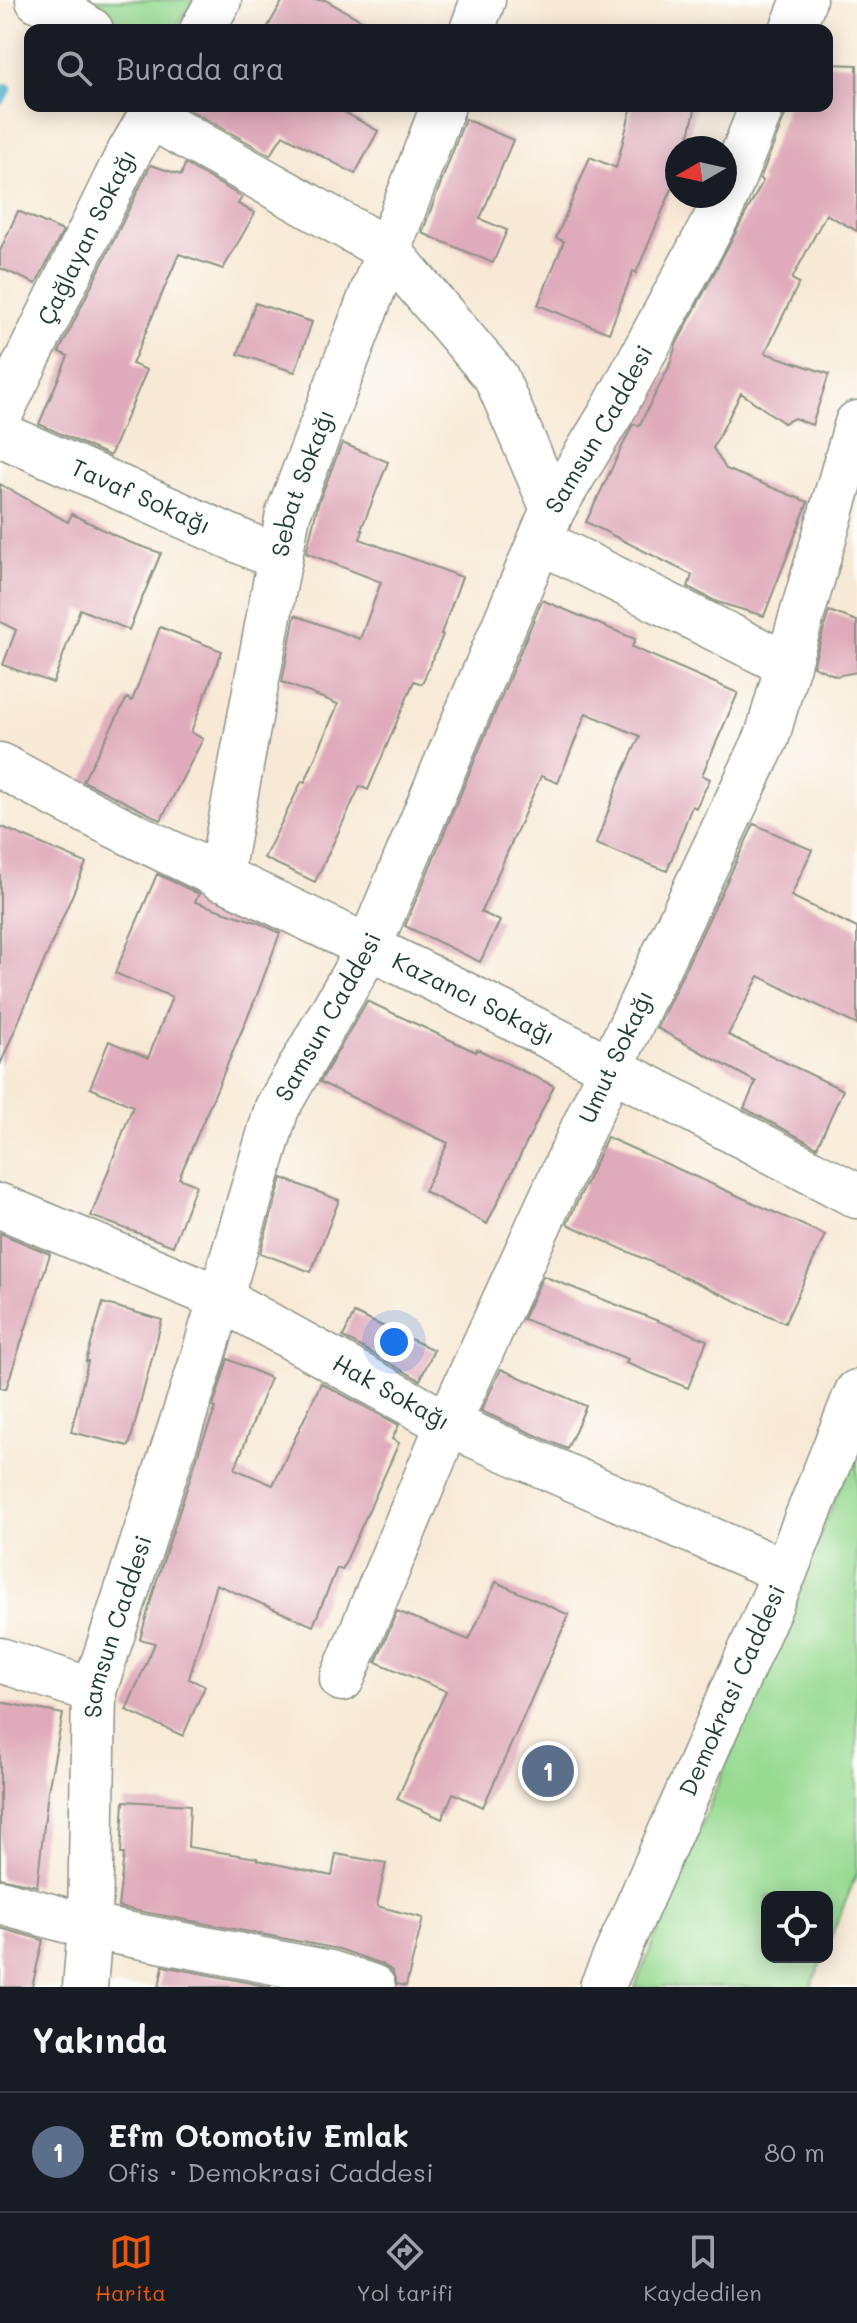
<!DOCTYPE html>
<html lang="tr">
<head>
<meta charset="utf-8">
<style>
  :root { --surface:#171b24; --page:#242831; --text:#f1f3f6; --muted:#9ea1a6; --line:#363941; --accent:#ea580c }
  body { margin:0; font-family:Mali,sans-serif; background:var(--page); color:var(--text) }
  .controls { position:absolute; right:24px; bottom:24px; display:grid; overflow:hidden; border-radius:16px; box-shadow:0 4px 20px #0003 }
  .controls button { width:72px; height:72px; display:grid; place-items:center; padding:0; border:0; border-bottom:2px solid var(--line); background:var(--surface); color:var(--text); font:40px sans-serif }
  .compass { position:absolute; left:665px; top:136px; width:72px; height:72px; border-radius:50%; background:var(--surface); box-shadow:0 4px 20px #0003; rotate:261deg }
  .you { position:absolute; left:394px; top:1342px; width:28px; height:28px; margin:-20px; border:6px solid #fff; border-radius:50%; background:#1a73e8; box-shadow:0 0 0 12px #1a73e833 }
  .badge { display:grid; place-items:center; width:52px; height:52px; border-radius:50%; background:var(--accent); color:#fff; font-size:26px; font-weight:700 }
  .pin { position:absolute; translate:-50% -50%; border:4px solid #fff; box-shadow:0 2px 8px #0006 }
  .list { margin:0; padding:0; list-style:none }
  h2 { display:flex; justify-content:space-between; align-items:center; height:104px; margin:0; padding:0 32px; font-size:34px }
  h2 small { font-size:26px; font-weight:400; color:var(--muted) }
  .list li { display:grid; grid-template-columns:52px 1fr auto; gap:24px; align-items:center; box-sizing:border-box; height:120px; padding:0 32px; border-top:2px solid var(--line) }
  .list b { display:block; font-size:30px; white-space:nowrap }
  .list p { margin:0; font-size:26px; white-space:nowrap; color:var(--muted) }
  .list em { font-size:26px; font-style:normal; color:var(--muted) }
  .icon { flex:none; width:44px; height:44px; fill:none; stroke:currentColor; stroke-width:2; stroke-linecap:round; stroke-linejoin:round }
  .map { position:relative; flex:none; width:857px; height:1987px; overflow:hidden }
  .search { position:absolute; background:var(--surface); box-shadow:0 4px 20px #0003; left:24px; right:24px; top:24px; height:88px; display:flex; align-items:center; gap:20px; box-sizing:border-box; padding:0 28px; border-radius:16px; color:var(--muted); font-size:30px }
  .sheet { height:224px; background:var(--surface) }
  nav { display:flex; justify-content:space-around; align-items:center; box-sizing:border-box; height:112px; border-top:2px solid var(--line); background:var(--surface); font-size:22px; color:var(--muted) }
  nav a { display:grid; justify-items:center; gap:4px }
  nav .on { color:var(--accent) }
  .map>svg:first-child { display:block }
  .green { fill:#97da92; stroke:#5b8c63; stroke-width:2 }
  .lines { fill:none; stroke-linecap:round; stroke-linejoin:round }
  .stream { stroke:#47adc7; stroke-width:11 }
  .building { fill:#dfaabb }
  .minor-casing { stroke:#8c9385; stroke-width:47 }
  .minor { stroke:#fff; stroke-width:44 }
  .labels { text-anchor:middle; stroke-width:7; stroke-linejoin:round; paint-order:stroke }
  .street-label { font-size:24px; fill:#1f3d34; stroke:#fdfcf7 }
</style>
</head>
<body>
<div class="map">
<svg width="857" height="1987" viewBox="0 0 857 1987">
  <rect width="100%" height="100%" fill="#fdfcf7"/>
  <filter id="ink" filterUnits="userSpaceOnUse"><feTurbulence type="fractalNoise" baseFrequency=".0125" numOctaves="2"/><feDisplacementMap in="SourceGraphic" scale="16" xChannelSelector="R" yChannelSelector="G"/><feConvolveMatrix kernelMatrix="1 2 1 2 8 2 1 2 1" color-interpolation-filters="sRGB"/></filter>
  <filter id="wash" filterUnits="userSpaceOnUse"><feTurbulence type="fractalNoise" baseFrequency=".006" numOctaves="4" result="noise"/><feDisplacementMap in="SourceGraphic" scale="32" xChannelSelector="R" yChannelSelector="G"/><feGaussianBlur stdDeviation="1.8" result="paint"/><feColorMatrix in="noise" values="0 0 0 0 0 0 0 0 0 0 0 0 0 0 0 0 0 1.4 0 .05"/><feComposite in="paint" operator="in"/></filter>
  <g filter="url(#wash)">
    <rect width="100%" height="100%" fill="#f8e9d6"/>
    <path class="green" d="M97,0H194L175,30H125L91,9Z
      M857,1445V1873L827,1947V1897H767V1957H823L811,1987H635Z"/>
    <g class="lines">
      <path class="stream" d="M0,99L7,89"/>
    </g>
    <g id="blocks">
      <path class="building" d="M283,0H325L379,30H266Z
        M827,64L857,65V231L826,214L792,279L799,283L765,353L829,374L812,425L794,418L784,423L741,393L713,448L726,469L808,502L764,616L717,602L688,587L692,575L586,522L632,426L634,424L639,426L669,367L676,345L763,181L760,179L785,115L786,106H827Z
        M183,106H333L378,131L355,174L283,135L270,155Z
        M632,106H696L686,148H677V177L636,273L633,271L609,333L538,305L564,241L556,238L590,157L616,168Z
        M465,119L513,140L480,219L507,230L493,263L422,233Z
        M185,164L242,197L238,204L255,213L223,269L179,254L132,364L147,370L110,456L39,424L68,356L59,352L148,170L151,165L181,175Z
        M18,211L63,231L36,284L0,268V251Z
        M255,303L312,322L295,372L238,354Z
        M342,443L388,462L361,530L363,531L360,539L462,577L441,634L443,635L422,684L414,681L368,790L360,786L315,882L264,858L302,781L305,782L338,704L282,682L295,615L360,639L381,582L306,553L318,504Z
        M0,484L68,522L72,514L126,541L161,553L129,630L80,609L53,683L3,665L16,630L0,622Z
        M542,600L635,639L632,647L738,693L702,775L710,779L696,808L692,806L667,871L596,844L619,782L640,736L586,713L558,783L541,776L481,912L500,921L480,962L405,926Z
        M829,611L857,621V672L836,676L813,666Z
        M160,627L222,651L191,732L203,739L161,820L83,781L127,698L132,701Z
        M754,824L812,850L791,896L857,928V1025L759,976L728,1035L843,1090L817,1147L744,1108L756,1082L657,1028Z
        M0,826L86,863L0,1065Z
        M157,874L199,894L195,902L259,923L280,933L257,995L179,1178L196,1185L173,1246L91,1216L133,1106L90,1088L109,1041L148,1058L172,997L115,973Z
        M367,1001L476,1052L477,1049L554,1086L487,1224L424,1191L448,1143L320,1082Z
        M607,1137L825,1235L785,1323L567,1224Z
        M282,1178L339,1200L311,1272L260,1253Z
        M0,1233L50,1254L6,1389L0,1388Z
        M543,1276L707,1340L688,1388L626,1363L628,1359L523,1319Z
        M103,1303L162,1320L129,1446L71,1432L88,1361H86Z
        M354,1313L434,1350L420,1380L343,1337Z
        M228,1359L270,1378L235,1469L273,1485L321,1383L399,1425L392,1439L399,1443L342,1570L337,1568L313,1626L216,1584L189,1679L205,1686L183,1736L126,1710L155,1643L140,1639L156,1583L202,1442L216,1408L213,1407Z
        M501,1369L586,1406L567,1449L481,1411Z
        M496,1582L569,1615L483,1807L453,1793L442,1819L397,1799L446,1691L376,1662L397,1611L469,1640Z
        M0,1702L63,1714L48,1791L37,1886L0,1878Z
        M124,1801L190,1805L188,1847L257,1858V1860L332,1876L336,1854L386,1863L377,1906L423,1918L406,1986L397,1984L392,1971L382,1964L339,1949L118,1907L124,1854H121Z
        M0,1928L43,1940L32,1987H0Z
        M163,1966L271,1987H159Z"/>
    </g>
  </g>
  <g filter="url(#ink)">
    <use href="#blocks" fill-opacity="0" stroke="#8c9385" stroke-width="2"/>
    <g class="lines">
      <defs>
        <g id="minor">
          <path d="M38,0L53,6L91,30"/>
          <path d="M202,30L219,0"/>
          <path d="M472,30L483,0"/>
          <path d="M792,30L804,0"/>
          <path d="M150,116L389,251L496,377L553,509"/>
          <path id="s1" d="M0,415L126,158L156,106"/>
          <path id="s2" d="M0,434L280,559"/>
          <path d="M540,541L788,665"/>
          <path id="s3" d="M0,765C120,832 246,888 370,948C534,1027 696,1111 857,1196"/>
          <path id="s4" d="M220,878L288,514L443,106"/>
          <path id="s5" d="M0,1206L220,1298L448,1424L785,1572"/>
          <path d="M0,1660L94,1691"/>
          <path id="s6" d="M342,1679L448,1424L611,1067L767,737L857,423"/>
          <path d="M0,1902L90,1927L331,1973L373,1987"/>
          <path id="s7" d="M85,1987L90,1927L94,1691L200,1367L277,1108L369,947L553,509L613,410L721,209L762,106"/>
          <path id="s8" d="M602,1987L785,1572L857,1392"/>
        </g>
      </defs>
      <use href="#minor" class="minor-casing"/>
      <use href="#minor" class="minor"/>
    </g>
  </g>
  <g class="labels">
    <g class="street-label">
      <text dy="8" stroke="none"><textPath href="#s1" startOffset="198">Çağlayan Sokağı</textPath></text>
      <text dy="8" stroke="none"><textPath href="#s7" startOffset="1660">Samsun Caddesi</textPath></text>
      <text dy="8" stroke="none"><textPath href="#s4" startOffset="404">Sebat Sokağı</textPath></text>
      <text dy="8" stroke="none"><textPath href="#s2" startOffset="154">Tavaf Sokağı</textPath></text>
      <text dy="8" stroke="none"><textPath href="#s3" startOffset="528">Kazancı Sokağı</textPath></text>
      <text dy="8" stroke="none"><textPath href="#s7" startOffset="1012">Samsun Caddesi</textPath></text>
      <text dy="8" stroke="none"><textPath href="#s6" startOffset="680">Umut Sokağı</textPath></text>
      <text dy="8" stroke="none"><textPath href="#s5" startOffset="434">Hak Sokağı</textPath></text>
      <text dy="8" stroke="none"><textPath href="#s7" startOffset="364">Samsun Caddesi</textPath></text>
      <text dy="8" stroke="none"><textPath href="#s8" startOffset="324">Demokrasi Caddesi</textPath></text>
    </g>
  </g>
</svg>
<div class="controls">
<button><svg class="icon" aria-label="locate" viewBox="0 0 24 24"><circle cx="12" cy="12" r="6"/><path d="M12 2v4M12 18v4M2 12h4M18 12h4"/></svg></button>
</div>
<svg class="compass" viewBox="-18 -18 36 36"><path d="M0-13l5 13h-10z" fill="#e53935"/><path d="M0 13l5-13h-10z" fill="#9ea1a6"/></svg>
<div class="you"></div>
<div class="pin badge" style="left:548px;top:1771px;background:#5c6f8a">1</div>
<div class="search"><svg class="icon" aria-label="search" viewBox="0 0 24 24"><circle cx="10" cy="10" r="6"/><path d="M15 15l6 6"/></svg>Burada ara</div>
</div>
<section class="sheet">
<h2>Yakında<small></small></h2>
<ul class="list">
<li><span class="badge" style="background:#5c6f8a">1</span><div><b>Efm Otomotiv Emlak</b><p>Ofis · Demokrasi Caddesi</p></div><em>80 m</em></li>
</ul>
</section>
<nav>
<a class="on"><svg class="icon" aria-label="map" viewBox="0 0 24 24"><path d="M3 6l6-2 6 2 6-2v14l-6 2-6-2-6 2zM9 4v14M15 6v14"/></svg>Harita</a>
<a><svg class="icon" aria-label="directions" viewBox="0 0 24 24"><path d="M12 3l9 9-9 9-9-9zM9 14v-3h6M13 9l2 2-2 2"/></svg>Yol tarifi</a>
<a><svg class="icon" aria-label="saved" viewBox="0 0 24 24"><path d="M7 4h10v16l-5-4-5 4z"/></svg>Kaydedilen</a>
</nav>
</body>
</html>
